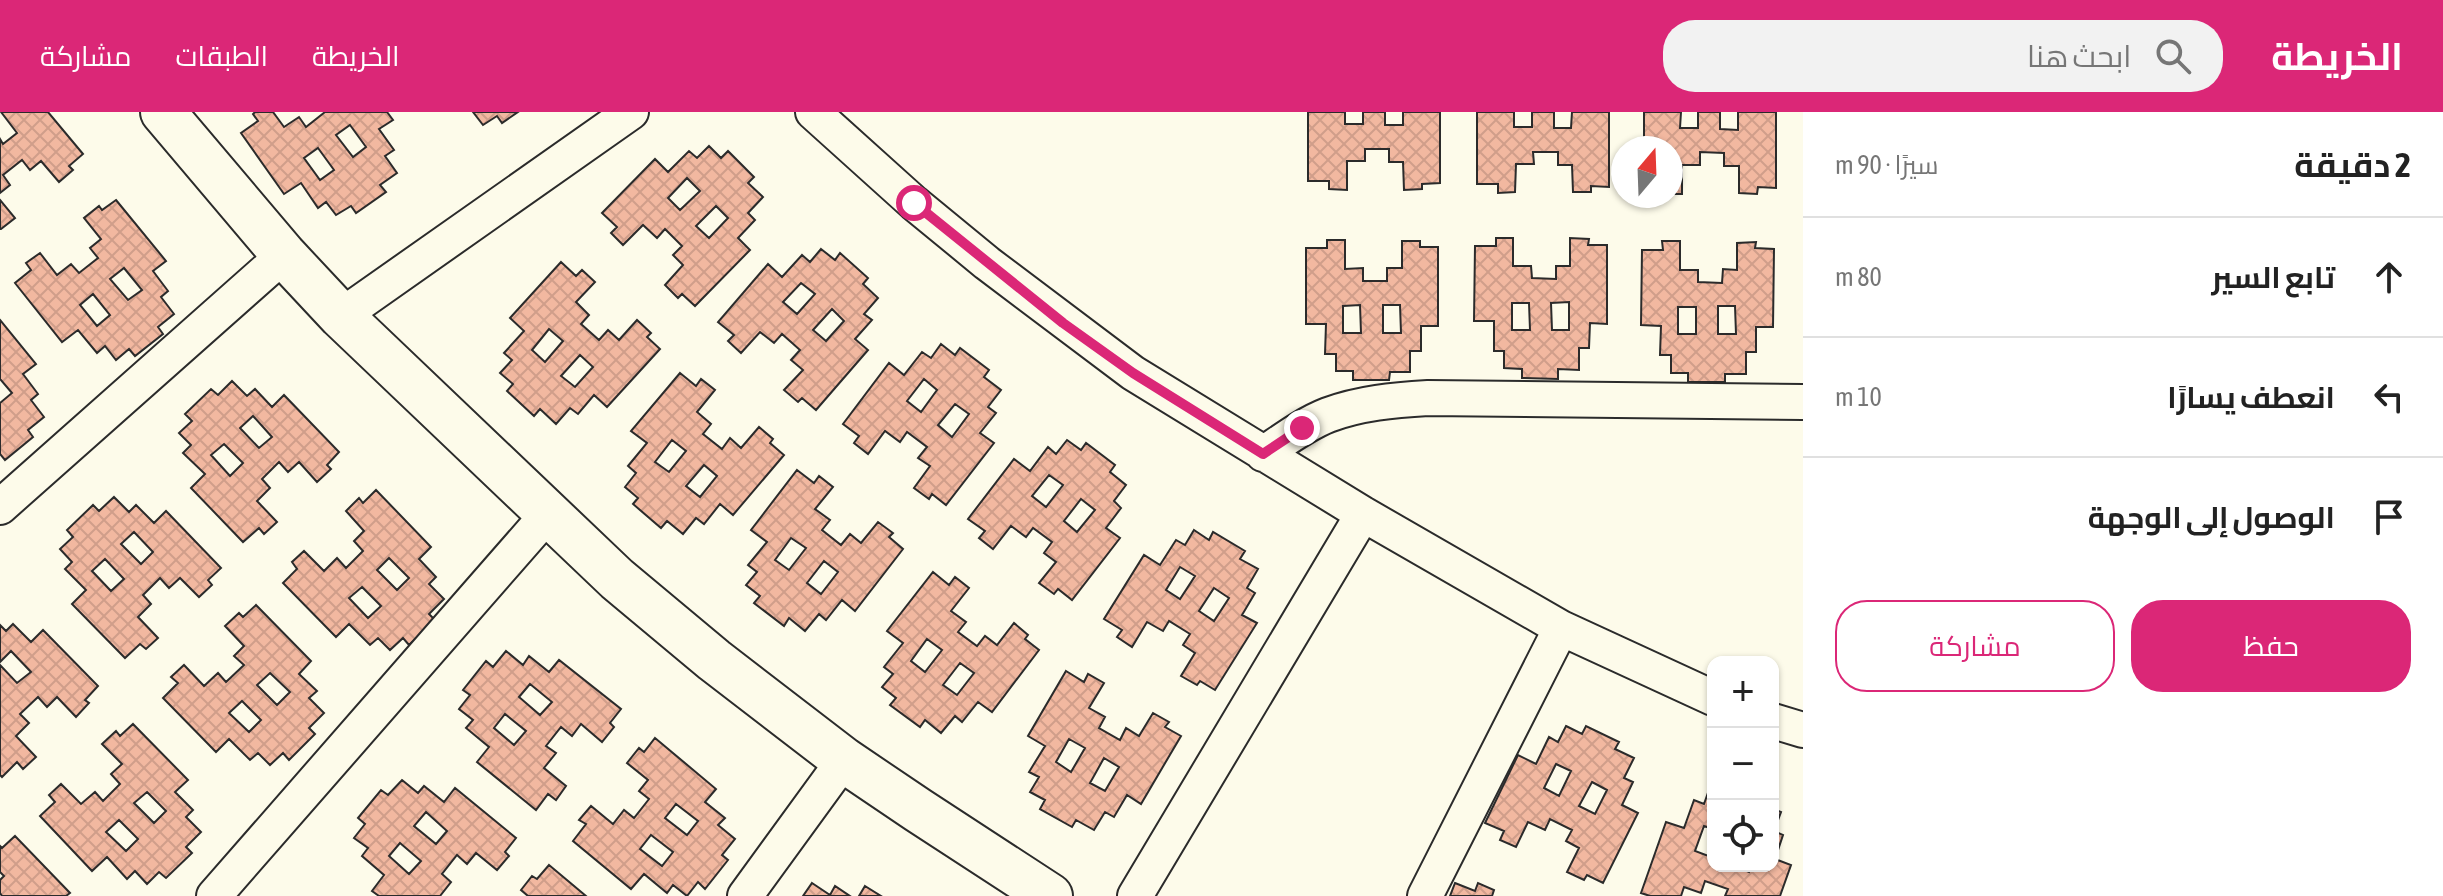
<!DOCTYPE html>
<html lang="ar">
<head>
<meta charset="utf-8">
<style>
  :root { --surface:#fff; --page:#f2f2f2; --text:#222; --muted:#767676; --line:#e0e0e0; --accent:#db2777 }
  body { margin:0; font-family:"Asap Condensed",Cairo,sans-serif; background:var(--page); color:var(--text); direction:rtl }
  .controls { position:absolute; right:24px; bottom:24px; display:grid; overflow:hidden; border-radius:16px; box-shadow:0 2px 6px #0004 }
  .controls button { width:72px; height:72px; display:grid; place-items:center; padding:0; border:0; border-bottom:2px solid var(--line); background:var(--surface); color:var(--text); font:40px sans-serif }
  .compass { position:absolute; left:1611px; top:24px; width:72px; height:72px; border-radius:50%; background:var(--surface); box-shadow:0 2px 6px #0004; rotate:19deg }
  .stop { position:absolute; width:24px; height:24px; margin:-18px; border:6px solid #db2777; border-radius:50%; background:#fff }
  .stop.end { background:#db2777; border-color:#fff; box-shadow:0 2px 8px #0008 }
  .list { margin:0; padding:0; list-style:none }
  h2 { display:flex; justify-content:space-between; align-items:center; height:104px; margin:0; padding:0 32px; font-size:34px }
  h2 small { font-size:26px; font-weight:400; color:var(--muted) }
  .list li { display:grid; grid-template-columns:52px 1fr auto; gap:24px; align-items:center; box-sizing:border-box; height:120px; padding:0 32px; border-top:2px solid var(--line) }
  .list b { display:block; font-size:30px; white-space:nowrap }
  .list em { font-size:26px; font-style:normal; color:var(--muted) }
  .actions { display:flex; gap:16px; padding:24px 32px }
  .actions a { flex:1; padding:18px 0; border:2px solid var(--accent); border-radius:32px; text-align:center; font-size:28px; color:var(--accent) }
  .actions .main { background:var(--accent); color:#fff }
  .icon { flex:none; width:44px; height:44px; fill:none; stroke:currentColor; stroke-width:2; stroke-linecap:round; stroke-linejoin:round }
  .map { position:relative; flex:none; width:1803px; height:784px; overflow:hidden; direction:ltr }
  header { display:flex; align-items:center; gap:48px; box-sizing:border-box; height:112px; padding:0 40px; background:var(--accent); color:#fff }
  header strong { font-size:38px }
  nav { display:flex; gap:44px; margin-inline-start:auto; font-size:28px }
  .search { width:560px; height:72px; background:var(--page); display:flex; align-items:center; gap:20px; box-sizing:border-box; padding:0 28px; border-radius:32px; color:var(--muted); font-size:30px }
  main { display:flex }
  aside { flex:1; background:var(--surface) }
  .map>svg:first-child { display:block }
  .building { fill:url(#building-cross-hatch); stroke:#2b2b2b; stroke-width:2; fill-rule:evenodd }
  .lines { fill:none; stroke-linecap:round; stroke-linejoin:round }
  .street-casing { stroke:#2b2b2b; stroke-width:38 }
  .secondary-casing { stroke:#2b2b2b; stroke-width:48 }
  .street { stroke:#fdfbea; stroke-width:34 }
  .secondary { stroke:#fdfbea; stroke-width:44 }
  .route { stroke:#db2777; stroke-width:10 }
</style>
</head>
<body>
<header>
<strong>الخريطة</strong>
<div class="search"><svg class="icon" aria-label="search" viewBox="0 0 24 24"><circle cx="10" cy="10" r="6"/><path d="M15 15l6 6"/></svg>ابحث هنا</div>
<nav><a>الخريطة</a><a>الطبقات</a><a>مشاركة</a></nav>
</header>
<main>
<aside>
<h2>2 دقيقة<small>سيرًا · 90 m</small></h2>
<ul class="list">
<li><svg class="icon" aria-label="ahead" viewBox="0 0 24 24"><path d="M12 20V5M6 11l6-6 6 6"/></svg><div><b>تابع السير</b></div><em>80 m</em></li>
<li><svg class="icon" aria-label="left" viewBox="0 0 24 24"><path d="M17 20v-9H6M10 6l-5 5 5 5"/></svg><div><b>انعطف يسارًا</b></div><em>10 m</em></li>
<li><svg class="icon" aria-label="arrive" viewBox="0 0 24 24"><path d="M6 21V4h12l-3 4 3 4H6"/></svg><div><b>الوصول إلى الوجهة</b></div></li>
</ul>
<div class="actions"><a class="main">حفظ</a><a>مشاركة</a></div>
</aside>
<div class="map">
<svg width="1803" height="784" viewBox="0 0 1803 784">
  <defs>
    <pattern id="building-cross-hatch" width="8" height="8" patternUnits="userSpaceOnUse" patternTransform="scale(2)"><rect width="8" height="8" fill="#f2b8a0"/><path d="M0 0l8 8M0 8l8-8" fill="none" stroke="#d09e8a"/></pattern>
  </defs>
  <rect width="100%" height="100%" fill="#fdfbea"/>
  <path class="building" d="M1,0H48L83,42L69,54L73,58L59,70L41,49L30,58L22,48L3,63L10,73L0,81V27L3,32L17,21Z
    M255,0H273L284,15L299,5L306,15L325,0H387L393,8L379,17L394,38L385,44L397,61L380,73L386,80L356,101L351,94L336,103L326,90L318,96L301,71L284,82L241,21L258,9L253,2ZM350,13L366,35L353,45L336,23ZM318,36L334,58L320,68L304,46Z
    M473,0H518L502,11L497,4L483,13Z
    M1308,0H1345V12H1363V0H1385V13H1403V0H1440V71L1422,72V77L1404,78L1403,50H1389V37H1365V49H1347V78L1329,77V69H1308Z
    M1477,0H1514V15H1532V0H1554V16H1571L1572,0H1609V75L1591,74V80H1573L1572,53H1558V40H1533L1534,52H1516L1515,80L1498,81V72H1477Z
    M1644,0H1681L1680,16H1698V0H1720V17L1738,18V0H1776V76L1758,75L1757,82L1739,81V54H1724V41L1700,40V53H1682V82H1671V36H1644Z
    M709,34L721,46L728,39L754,65L748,71L763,85L748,101L755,108L738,126L750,138L695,194L682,182L678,186L665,173L683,153L673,143L682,134L665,117L657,126L643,113L623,133L611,121L617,115L602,101L655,47L668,60L689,39L697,46ZM687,66L700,79L680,98L668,86ZM716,94L728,106L709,126L696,114Z
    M0,88L15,106L1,117H0Z
    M116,88L166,149L153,159L168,179L161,185L174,202L158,215L163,222L135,244L129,237L116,248L105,234L97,241L78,218L62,230L15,171L31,158L26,151L40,141L57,163L71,152L79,161L98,146L90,136L101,127L84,106L99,94L102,98ZM124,156L142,178L128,188L110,167ZM93,182L110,203L97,214L80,193Z
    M1496,126H1513V154H1531L1532,166L1556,167V154H1570V126L1589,127L1588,133H1607V212L1590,211L1589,236H1579V258L1558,257V267L1522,266V257L1504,256V239H1494V209H1474L1475,134H1496ZM1569,190V218H1552L1551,191ZM1512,191H1529L1530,218H1512Z
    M1327,128H1345V157L1363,156V169H1387V156H1402V129H1420V135H1438V214H1421V239H1410V260H1390L1389,268H1353V259H1336V242H1325L1326,212H1306V136H1327ZM1360,193L1361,221H1343V194ZM1383,193H1400L1401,221H1383Z
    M1662,129H1680V158H1698V170L1722,171L1723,157L1737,158V131L1756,130L1755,136L1774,137L1773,215H1756V240H1746V262H1725V270H1688V261H1671V243H1660L1661,214L1641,213L1642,138H1663ZM1718,194H1735L1736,222H1718ZM1678,195H1696V222H1678Z
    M821,137L835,148L840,141L868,166L863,172L878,186L864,202L872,208L855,227L868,238L816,298L802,286L798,290L784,278L803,258L791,248L800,238L782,222L774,231L760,220L741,241L728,229L734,223L718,210L768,152L782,165L802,143L810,150ZM801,171L815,182L797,202L783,190ZM832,197L844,209L826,229L813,218Z
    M561,150L576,164L582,158L595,170L576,190L589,203L581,212L599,228L608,218L619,228L637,208L651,221L647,225L660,237L607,295L594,283L578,302L570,296L556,312L540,297L534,304L507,279L513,272L500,261L512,248L504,241L524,219L510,206ZM549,217L563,229L545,250L532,238ZM580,243L593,255L575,275L561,264Z
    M0,208L36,252L23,262L38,282L31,288L44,305L28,318L33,325L5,348L0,342V291L12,281L0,267Z
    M941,232L955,243L960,236L989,258L984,265L1001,278L988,295L996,301L980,321L994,331L946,393L932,382L929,387L914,376L930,354L918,346L927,335L907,320L900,330L885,319L868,342L854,331L859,324L843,312L889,251L904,263L922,240L931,246ZM924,267L937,278L921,300L907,289ZM955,292L969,302L952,325L938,313Z
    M680,261L696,274L701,267L715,278L697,300L711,312L703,322L722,337L730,326L741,336L759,315L773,327L770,331L784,343L733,403L720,392L704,412L696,406L683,422L667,409L661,416L633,392L638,386L625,375L636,361L628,354L647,331L631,319ZM672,328L686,339L669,360L655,350ZM704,353L717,364L700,385L686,374Z
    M232,269L247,284L255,277L272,295L284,283L339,340L327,353L331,357L317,370L299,350L288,360L279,350L262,367L270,376L257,389L277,410L264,422L259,416L243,430L191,376L205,362L183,341L191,333L179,321L192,309L185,302L211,277L218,283ZM253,304L272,325L259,336L240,316ZM224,332L243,351L230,364L211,343Z
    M1067,328L1081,338L1086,331L1115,353L1110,360L1126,373L1114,389L1121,396L1106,416L1120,426L1072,488L1058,477L1054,482L1039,471L1056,450L1044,441L1052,430L1033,416L1026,425L1011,414L993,437L979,426L985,419L968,407L1014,347L1030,359L1048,335L1056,342ZM1049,363L1063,373L1046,395L1032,384ZM1081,387L1095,398L1077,420L1064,409Z
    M797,358L814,371L819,364L833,375L815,397L830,408L822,418L841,433L850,422L861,431L878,410L893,421L889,425L903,437L855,499L842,488L826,508L819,502L805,519L789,506L784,514L754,491L760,484L746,473L757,460L748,453L767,430L751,418ZM791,426L806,436L789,458L775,448ZM824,449L838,460L821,482L807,471Z
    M376,378L431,435L419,447L436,465L429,472L444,487L429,502L435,508L409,533L403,526L390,538L378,526L370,533L349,512L336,525L283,471L297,457L292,450L304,439L324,459L337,446L346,456L363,439L354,429L364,419L346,399L359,386L363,391ZM389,446L409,466L397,478L377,458ZM362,475L381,494L368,506L349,486Z
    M114,385L129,400L136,393L154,411L166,399L221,456L208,468L212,473L199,485L180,466L169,476L160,466L143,483L151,492L138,505L158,526L146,537L140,532L125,546L72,492L86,478L65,457L72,450L60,437L73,425L67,418L93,393L99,399ZM134,420L153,440L141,452L121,432ZM105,447L124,467L111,479L92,459Z
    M1194,418L1209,428L1213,420L1245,439L1240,447L1258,457L1247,476L1255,481L1242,503L1257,511L1215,578L1200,569L1197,573L1181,564L1195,541L1183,533L1190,522L1169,509L1163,519L1147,510L1132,535L1117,525L1122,518L1104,507L1144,443L1160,453L1176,428L1185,433ZM1180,455L1195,464L1180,487L1166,478ZM1214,476L1229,486L1214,509L1199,499Z
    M933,460L949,473L955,465L969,476L951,499L966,510L958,520L977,534L985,524L997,533L1014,511L1028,523L1025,527L1039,538L992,600L978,590L962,610L955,604L941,621L925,608L920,615L890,593L896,586L882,575L893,562L884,555L903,531L887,519ZM927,527L942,538L925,560L911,549ZM960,551L974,561L957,583L943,573Z
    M256,493L311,549L299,562L317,579L309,586L324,601L309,616L315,622L289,648L283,641L270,653L258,641L250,648L229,627L216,640L163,586L178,571L171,565L184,553L204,574L218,561L226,570L244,553L234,544L244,534L225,514L239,501L243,505ZM270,561L290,580L277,593L257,573ZM242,589L261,608L249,620L229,601Z
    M13,512L31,530L43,518L98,574L85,588L89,591L76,605L57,585L47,595L38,585L20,602L29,611L16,624L36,645L23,657L17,650L2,665L0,663V553L17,571L31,560L11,539L0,550V513L6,519Z
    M506,539L523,553L529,544L549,560L559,548L621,597L610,611L614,615L602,630L581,612L572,624L561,615L546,634L556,641L544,656L566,674L556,688L548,682L536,698L477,650L489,635L466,616L473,608L459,597L470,583L463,578L486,549L493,555ZM530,572L552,590L540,603L519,585ZM505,602L526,619L514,633L494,616Z
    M1066,559L1084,570L1088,562L1104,571L1089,596L1105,605L1099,616L1120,628L1126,616L1139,624L1153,601L1169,610L1165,615L1181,624L1141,692L1127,683L1114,705L1105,700L1094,718L1076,708L1072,715L1040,697L1045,688L1030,680L1039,665L1029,660L1045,634L1028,624ZM1069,627L1085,636L1071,660L1056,650ZM1104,646L1119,655L1105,679L1090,671Z
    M133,612L188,668L175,680L193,698L186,705L201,720L186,735L192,741L166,766L159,760L147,772L135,759L127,767L107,745L92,759L40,704L55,690L49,683L61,672L81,692L95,680L103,689L120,672L111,662L122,652L102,632L116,619L120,624ZM147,680L166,699L154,711L134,691ZM119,708L138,727L126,739L106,720Z
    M1566,614L1582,622L1586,614L1619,630L1615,637L1634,646L1624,666L1633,670L1622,693L1638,701L1603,771L1587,763L1584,768L1567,760L1579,736L1566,729L1572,718L1550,707L1545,718L1528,710L1516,735L1500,728L1504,719L1485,711L1518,643L1536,652L1549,625L1558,630ZM1556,652L1571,659L1559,684L1544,676ZM1592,670L1607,678L1595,702L1579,694Z
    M655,626L716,677L705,690L725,706L718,713L735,727L722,743L728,748L705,777L698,770L687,784L673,773L667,781L644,762L631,777L573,729L586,712L579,708L591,694L613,712L624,698L634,706L649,687L639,679L648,668L627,651L639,636L644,640ZM676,692L698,709L687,723L665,706ZM651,723L673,740L662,754L640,737Z
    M402,668L418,681L424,674L444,690L455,676L516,726L505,740L509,744L497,758L476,741L467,752L457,743L442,762L451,770L440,784H379L372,779L384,763L362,744L368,736L354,726L365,712L358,706L381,678L388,683ZM426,700L447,719L436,732L414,714ZM400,731L421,749L409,762L389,744Z
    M1710,675L1713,676V717L1704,714L1695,739L1711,745L1713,740V754H1734L1749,760L1751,754H1773V697L1781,700L1774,719L1783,723L1775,747L1791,753L1780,784H1725L1728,777L1705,769L1701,781L1684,775L1681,784H1650L1641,781L1666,710L1684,716L1694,688L1704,692Z
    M15,724L70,781L66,784H2L0,781V768L4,764L0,760V734L2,736Z
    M549,753L586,784H528L521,778L532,764L537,767Z
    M812,771L830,783L835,774L850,784H803Z
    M1455,771L1475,779L1478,771L1494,778L1492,784H1450Z
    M865,774L881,784H859Z"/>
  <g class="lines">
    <defs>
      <path id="street" d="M813,0L914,91L987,151L1133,261L1363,402L1561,516L1713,586
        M341,204L631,0
        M1263,342C1284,328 1305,312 1328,303C1360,291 1394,288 1428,286L1803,290
        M0,395L284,143
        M1773,609L1803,618
        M214,784L548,402
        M745,784L844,648
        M1135,784L1363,402
        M1425,784L1561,516"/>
      <path id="secondary" d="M163,0L284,143L341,204L617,467L714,548L844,648L918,698L1050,784"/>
    </defs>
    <use href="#street" class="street-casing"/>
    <use href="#secondary" class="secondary-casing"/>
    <use href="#street" class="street"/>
    <use href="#secondary" class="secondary"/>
  </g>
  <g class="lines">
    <path class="route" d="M914,91L1063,211L1133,261L1263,342L1302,316"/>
  </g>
</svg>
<div class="controls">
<button>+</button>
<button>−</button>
<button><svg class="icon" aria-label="locate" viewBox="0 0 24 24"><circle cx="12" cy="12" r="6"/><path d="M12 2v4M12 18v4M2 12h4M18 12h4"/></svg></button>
</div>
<svg class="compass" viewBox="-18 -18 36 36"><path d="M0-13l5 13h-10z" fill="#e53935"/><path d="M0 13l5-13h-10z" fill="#767676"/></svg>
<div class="stop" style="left:914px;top:91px"></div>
<div class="stop end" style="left:1302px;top:316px"></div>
</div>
</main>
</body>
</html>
